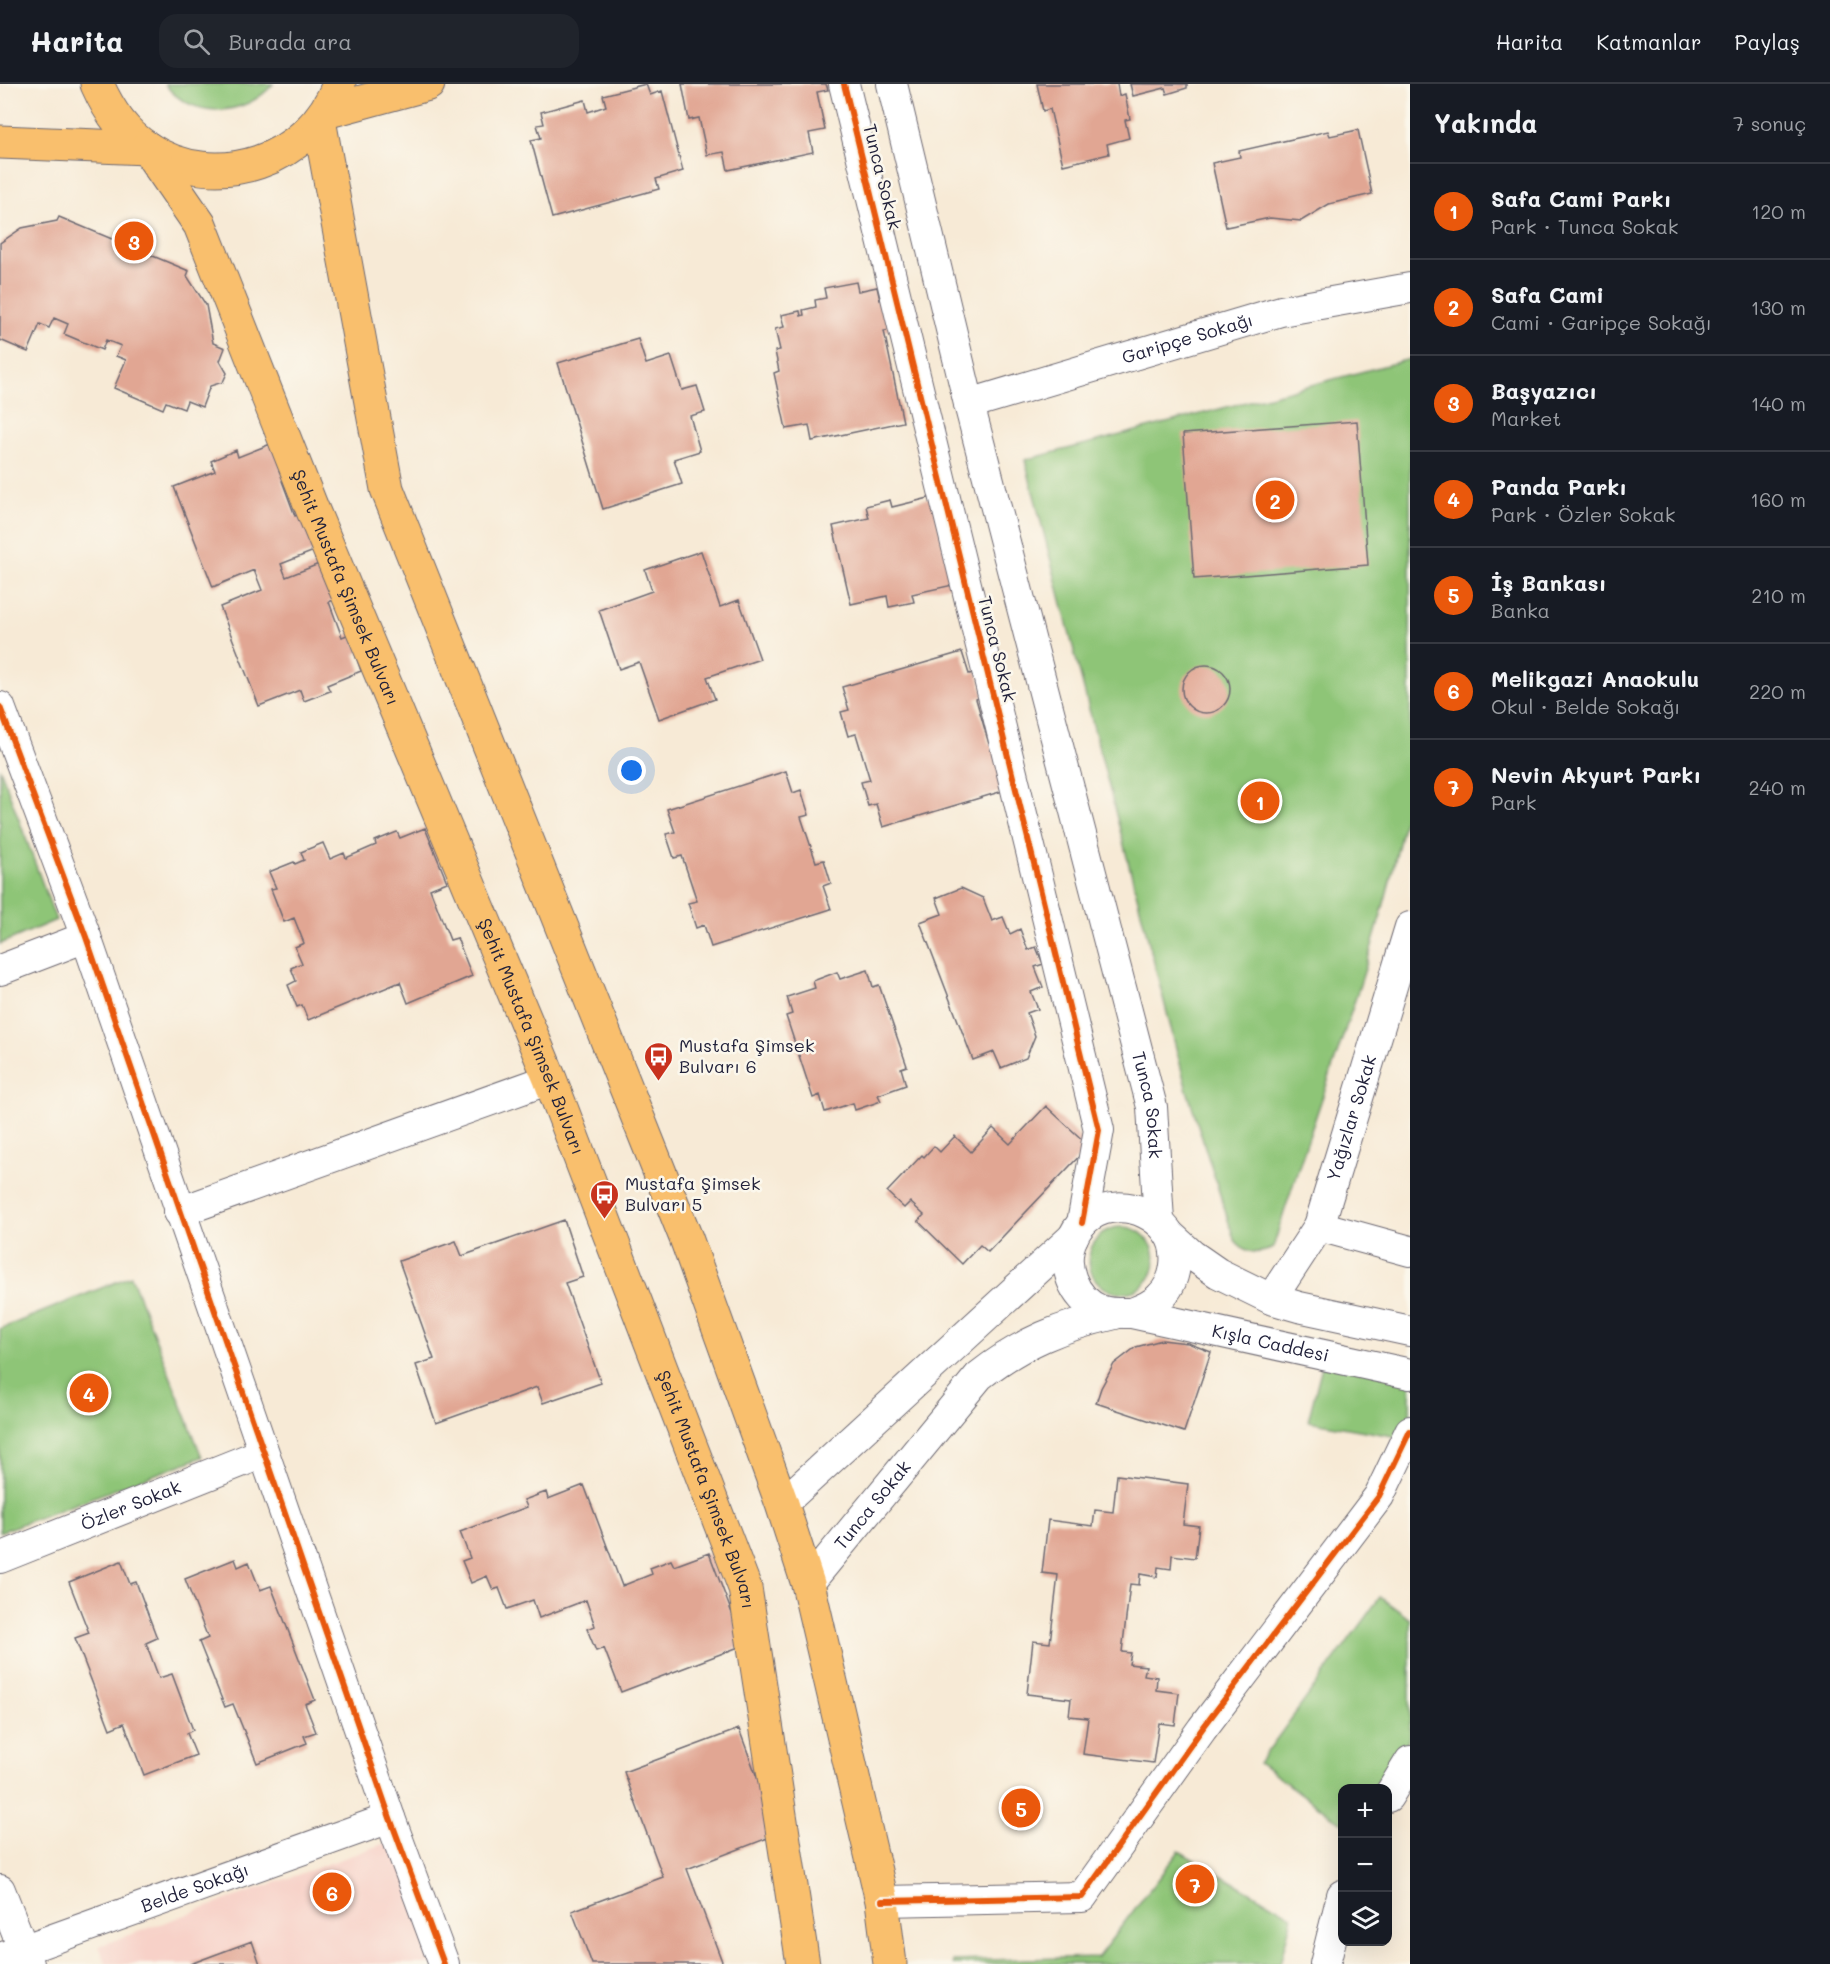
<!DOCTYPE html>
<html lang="tr">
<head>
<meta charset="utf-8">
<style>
  :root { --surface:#171b24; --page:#20242c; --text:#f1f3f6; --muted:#9ea1a6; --line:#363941; --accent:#ea580c }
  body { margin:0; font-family:Mali,sans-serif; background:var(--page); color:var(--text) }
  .controls { position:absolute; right:18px; bottom:18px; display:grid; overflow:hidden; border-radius:12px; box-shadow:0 6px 24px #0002 }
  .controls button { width:54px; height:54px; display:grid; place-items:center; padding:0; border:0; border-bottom:2px solid var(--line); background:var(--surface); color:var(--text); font:30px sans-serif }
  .you { position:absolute; left:632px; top:687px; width:21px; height:21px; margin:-15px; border:4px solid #fff; border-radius:50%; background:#1a73e8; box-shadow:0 0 0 9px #1a73e833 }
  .badge { display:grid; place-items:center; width:39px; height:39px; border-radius:50%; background:var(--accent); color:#fff; font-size:20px; font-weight:700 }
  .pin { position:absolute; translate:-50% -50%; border:3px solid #fff; box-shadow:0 2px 6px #0006 }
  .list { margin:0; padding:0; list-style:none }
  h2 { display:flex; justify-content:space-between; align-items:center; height:78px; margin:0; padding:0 24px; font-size:26px }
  h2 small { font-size:20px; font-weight:400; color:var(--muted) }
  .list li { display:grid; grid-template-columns:39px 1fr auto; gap:18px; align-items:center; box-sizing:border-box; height:96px; padding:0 24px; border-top:2px solid var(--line) }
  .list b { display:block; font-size:22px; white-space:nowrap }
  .list p { margin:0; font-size:20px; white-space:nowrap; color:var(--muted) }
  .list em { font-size:20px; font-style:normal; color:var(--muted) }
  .icon { flex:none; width:33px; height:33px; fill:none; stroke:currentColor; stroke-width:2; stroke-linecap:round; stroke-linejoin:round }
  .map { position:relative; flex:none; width:1410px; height:1880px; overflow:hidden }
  header { display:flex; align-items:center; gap:36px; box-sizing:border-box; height:84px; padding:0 30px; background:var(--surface); border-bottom:2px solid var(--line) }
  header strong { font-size:28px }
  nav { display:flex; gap:33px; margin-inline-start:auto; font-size:21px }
  .search { width:420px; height:54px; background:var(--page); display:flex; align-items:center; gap:15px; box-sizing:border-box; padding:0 21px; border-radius:18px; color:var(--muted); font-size:22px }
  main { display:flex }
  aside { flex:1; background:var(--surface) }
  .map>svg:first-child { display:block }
  .built { fill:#f7d1c8 }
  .green { fill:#8ec577; stroke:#587459; stroke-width:1.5 }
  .building { fill:#e1a693 }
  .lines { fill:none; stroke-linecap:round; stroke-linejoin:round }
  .street-casing { stroke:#6d6871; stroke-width:32 }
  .primary-casing { stroke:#6d6871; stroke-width:35 }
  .street { stroke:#fff; stroke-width:30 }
  .primary { stroke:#f9bf6d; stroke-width:33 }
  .cycleway-casing { stroke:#fbf7ec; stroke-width:10 }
  .cycleway { stroke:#e8590c; stroke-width:6 }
  .labels { text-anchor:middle; stroke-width:5; stroke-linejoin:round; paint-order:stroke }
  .street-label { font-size:18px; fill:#22223b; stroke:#fbf7ec }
  .poi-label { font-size:18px; fill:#22223b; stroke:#fbf7ec; text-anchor:start }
</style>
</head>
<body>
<header>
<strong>Harita</strong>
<div class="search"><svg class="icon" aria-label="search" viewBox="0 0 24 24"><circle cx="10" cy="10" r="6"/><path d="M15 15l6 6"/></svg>Burada ara</div>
<nav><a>Harita</a><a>Katmanlar</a><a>Paylaş</a></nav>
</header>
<main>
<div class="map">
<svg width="1410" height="1880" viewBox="0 0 1410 1880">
  <rect width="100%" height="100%" fill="#fbf7ec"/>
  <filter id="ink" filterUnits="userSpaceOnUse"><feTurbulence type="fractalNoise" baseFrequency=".0167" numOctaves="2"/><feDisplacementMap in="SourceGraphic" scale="12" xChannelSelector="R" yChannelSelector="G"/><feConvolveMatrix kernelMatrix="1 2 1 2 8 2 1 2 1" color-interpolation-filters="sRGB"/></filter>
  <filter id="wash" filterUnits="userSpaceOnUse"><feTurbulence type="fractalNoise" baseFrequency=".008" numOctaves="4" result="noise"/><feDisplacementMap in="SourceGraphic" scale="24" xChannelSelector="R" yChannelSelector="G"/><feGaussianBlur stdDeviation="1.35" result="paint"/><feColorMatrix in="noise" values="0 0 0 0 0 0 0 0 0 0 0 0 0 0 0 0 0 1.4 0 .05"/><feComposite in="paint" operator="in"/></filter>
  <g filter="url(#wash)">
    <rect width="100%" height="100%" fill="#f7ead6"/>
    <path class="built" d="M397,1755L442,1880H106L99,1862Z"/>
    <path class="green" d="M165,0H273C246,33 191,36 165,0Z
      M1410,275V704C1383,862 1319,1011 1273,1164C1257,1172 1244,1169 1234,1155L1186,1003L1025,376Z
      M0,684L56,836L0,860Z
      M1089 1176a33 33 0 1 1 66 0a33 33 0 1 1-66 0Z
      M131,1192L202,1373L0,1448V1245Z
      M1323,1278L1410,1296V1355L1308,1337Z
      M1380,1513L1410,1535V1654L1373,1704H1342V1739L1259,1679Z
      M1179,1767L1292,1832L1280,1880H953V1877L1098,1873Z"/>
    <g id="blocks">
      <path class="building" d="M646,0L650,11L662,7L683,87L656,95L659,105L552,134L531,56L541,54L537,41L544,40L541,28L585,16L588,28L606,22L603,11Z
        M682,0H826L828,6L817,8L825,46L809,49L813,68L728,86L724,68L707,71L699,34L689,36Z
        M1037,0H1117L1119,12L1125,10L1130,35L1125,36L1129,54L1107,60L1109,70L1063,81L1050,25L1043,27Z
        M1130,0H1187V4L1167,10L1165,4L1133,12Z
        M1358,46L1372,110L1329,120L1301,137L1270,134L1226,143L1212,79L1240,73L1239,67L1328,47L1330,52Z
        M59,133L189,187L187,192L206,221L213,259L225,264L220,277L227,289L223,298L210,302L202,323L187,317L184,325L166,318L163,325L114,304L126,276L116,272L121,262L106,256L102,266L64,250L68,240L54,234L49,244L40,240L28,268L0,256V159L22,144L57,137Z
        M856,198L858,207L877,203L880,216L883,214L890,246L884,247L903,338L812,357L809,341L786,345L774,289L779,287L775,267L780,266L775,245L784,243L781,231L800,227L801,232L804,231L803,226L816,223L815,216L826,214L824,204Z
        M638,255L646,280L671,272L682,306L697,302L705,328L690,332L700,367L674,375L682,400L603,425L558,279Z
        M1357,337L1368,481L1194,495L1183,350Z
        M273,359L292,393L282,397L295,432L305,428L314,467L281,480L286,493L319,480L338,514L329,518L342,553L352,549L360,568L355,570L361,587L327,601L330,607L304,617L300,606L259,622L220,523L262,506L254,486L213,503L174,403L215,387L211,377L236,366L238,373Z
        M933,413L953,501L912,510L914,518L889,523L887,512L851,520L833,442L869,434L866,422L890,416L892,423Z
        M701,467L720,523L739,516L760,575L707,593L715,615L659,635L639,578L619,585L599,526L652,507L645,486Z
        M962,568L969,590L977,588L984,612L976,615L989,660L997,658L1003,707L883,743L876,720L868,722L861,698L870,696L856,650L848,652L841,628L849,626L842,603Z
        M1182 605a24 24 0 1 1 48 0a24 24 0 1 1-48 0Z
        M786,687L793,709L801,706L809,731L801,733L816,778L824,776L831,799L823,802L831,825L711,863L704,841L696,844L688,819L697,817L682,772L674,774L666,750L675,748L667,725Z
        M425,744L447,798L430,805L450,856L457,854L472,892L408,919L400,898L308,936L302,921L297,923L288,901L296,897L291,884L302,879L295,863L304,859L294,834L284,838L271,805L276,804L269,788L294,778L295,780L304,776L301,768L323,759L330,775L344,769L346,774L376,761L375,757L397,748L400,754Z
        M961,804L983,814L992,837L1003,833L1010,850L1020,845L1028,866L1036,863L1043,880L1035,883L1043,903L1031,908L1038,925L1027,929L1035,952L1026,974L1001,984L994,968L973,976L920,838L942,830L936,814Z
        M868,886L873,903L879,901L907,982L901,984L906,1001L878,1011L881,1017L855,1026L853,1019L825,1028L820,1011L813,1014L786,932L792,930L787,913L815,904L813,897L837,888L840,895Z
        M1046,1022L1089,1062L988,1168L980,1161L962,1180L918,1137L924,1131L910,1118L904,1124L887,1108L922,1071L924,1073L934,1062L940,1068L955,1052L971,1068L993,1044L1010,1060Z
        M564,1136L583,1193L565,1199L601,1299L543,1319L537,1303L436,1339L416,1281L434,1275L399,1177L456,1157L462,1172Z
        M1162,1256L1188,1259L1211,1268L1184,1348L1096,1319L1101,1304L1114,1280L1136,1263Z
        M1117,1391L1188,1400L1183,1440L1199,1442L1195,1474L1172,1471L1171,1485L1158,1483L1157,1493L1140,1490L1139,1501L1130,1500L1122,1568L1131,1569L1129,1580L1146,1582L1144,1591L1157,1593L1156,1606L1179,1609L1175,1641L1159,1639L1153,1679L1083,1670L1088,1634L1069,1632L1071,1615L1027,1610L1033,1557L1050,1559L1058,1491L1042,1489L1048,1436L1093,1442L1095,1426L1113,1428Z
        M584,1401L622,1502L652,1490L650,1484L671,1476L674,1482L709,1469L744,1561L621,1608L604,1564L596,1567L587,1545L595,1542L586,1516L539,1534L533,1516L507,1525L499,1504L493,1506L487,1492L471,1499L462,1477L470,1474L460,1448L527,1423L524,1416L546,1408L548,1415Z
        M235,1475L238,1483L249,1478L260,1506L271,1502L315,1616L305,1620L316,1648L304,1652L307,1659L257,1679L233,1620L225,1623L199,1558L208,1554L185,1495Z
        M121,1477L130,1500L136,1498L157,1554L146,1559L159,1594L172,1590L193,1646L187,1649L196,1671L144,1691L124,1639L110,1645L75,1554L89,1549L69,1498Z
        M739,1645L778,1750L687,1785L723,1880H592L572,1827L663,1793L624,1688Z
        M252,1857L260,1880H190Z"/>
    </g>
  </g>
  <g filter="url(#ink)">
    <use href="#blocks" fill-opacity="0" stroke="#6d6871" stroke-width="1.5"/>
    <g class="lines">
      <defs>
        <g id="street">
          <path d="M844,0L1099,1046L1082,1139"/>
          <path id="s1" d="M892,0L969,320L1152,1023L1159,1137"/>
          <path id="s2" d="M969,320L1281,227L1410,204"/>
          <path d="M0,623L86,853L390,1734L444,1880"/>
          <path d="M0,886L86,853"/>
          <path d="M179,1128L550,995"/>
          <path d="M1319,1142L1410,1167"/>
          <path d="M1169,1150L1192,1171L1218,1189L1271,1215L1299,1223L1410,1247"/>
          <path id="s3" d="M1271,1215L1319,1142L1410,843"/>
          <path id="s4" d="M1132,1229C1142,1225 1151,1222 1159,1214C1177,1198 1181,1166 1167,1147C1143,1115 1091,1114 1073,1153C1060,1179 1073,1215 1100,1226C1111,1230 1121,1229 1132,1229L1410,1290"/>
          <path d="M782,1420L1073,1153"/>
          <path id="s5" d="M0,1474L263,1369"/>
          <path id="s6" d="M808,1500L979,1292C1022,1258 1062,1242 1115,1230"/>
          <path d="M1388,1713L1410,1677"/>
          <path d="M0,1806L29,1880"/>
          <path d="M882,1817L1082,1813L1202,1645L1379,1412L1410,1347"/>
          <path id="s7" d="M0,1874L390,1734"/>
          <path d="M1325,1880L1342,1811"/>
        </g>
        <g id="primary">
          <path d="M97,0C108,25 123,49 147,64C216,110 311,77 339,0"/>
          <path d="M325,28L428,0"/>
          <path d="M319,36L387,405L686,1154L782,1420L808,1500L882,1817L890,1880"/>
          <path d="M0,58L147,64"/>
          <path id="s8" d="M147,64L200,141L311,422L550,995L745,1504L803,1880"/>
        </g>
      </defs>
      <use href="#street" class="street-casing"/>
      <use href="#primary" class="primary-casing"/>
      <use href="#street" class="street"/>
      <use href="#primary" class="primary"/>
      <defs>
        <path id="cycleway" d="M844,0L1099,1046L1082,1139
          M0,623L86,853L390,1734L444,1880
          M882,1817L1082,1813L1202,1645L1379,1412L1410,1347"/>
      </defs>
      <use href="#cycleway" class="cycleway-casing"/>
      <use href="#cycleway" class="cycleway"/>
    </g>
  </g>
  <defs>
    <symbol id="bus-pin" viewBox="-11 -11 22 30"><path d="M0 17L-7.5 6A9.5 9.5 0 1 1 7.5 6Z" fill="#c8321e" stroke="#fbf7ec"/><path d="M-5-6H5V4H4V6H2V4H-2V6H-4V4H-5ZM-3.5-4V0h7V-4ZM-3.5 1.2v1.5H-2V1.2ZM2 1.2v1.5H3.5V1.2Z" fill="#fff"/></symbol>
  </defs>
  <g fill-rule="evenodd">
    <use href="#bus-pin" x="642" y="956" width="33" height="45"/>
    <use href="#bus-pin" x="588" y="1094" width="33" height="45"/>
  </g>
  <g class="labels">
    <g class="street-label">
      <text transform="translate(882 93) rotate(76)" y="6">Tunca Sokak</text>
      <text dy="6" stroke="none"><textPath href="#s2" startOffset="228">Garipçe Sokağı</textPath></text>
      <text dy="6" stroke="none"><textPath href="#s8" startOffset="484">Şehit Mustafa Şimsek Bulvarı</textPath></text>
      <text transform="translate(997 565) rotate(76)" y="6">Tunca Sokak</text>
      <text dy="6" stroke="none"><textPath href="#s8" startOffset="970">Şehit Mustafa Şimsek Bulvarı</textPath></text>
      <text dy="6" stroke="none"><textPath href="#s1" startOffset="1053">Tunca Sokak</textPath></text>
      <text dy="6" stroke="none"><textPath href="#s3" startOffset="200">Yağızlar Sokak</textPath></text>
      <text dy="6" stroke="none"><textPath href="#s4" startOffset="478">Kışla Caddesi</textPath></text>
      <text dy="6" stroke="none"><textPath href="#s8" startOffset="1456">Şehit Mustafa Şimsek Bulvarı</textPath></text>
      <text dy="6" stroke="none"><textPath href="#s6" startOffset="102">Tunca Sokak</textPath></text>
      <text dy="6" stroke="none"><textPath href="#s5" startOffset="141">Özler Sokak</textPath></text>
      <text dy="6" stroke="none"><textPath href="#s7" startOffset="207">Belde Sokağı</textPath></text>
    </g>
    <g class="poi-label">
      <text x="679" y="968">Mustafa Şimsek<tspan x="679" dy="21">Bulvarı 6</tspan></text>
      <text x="625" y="1106">Mustafa Şimsek<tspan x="625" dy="21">Bulvarı 5</tspan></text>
    </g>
  </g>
</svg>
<div class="controls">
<button>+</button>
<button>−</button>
<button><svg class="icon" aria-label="layers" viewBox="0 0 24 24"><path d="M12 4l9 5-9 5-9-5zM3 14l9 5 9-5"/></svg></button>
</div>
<div class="you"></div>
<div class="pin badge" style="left:1260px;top:717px">1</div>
<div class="pin badge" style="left:1275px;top:416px">2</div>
<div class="pin badge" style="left:134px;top:157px">3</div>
<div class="pin badge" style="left:89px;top:1309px">4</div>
<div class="pin badge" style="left:1021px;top:1724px">5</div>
<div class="pin badge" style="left:332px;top:1808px">6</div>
<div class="pin badge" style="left:1195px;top:1800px">7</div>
</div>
<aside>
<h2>Yakında<small>7 sonuç</small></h2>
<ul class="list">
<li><span class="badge">1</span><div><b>Safa Cami Parkı</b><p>Park · Tunca Sokak</p></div><em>120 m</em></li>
<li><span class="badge">2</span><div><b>Safa Cami</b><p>Cami · Garipçe Sokağı</p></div><em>130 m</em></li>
<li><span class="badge">3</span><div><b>Başyazıcı</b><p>Market</p></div><em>140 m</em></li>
<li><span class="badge">4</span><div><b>Panda Parkı</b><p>Park · Özler Sokak</p></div><em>160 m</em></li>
<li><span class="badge">5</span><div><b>İş Bankası</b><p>Banka</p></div><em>210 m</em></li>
<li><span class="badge">6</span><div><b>Melikgazi Anaokulu</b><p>Okul · Belde Sokağı</p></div><em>220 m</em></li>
<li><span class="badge">7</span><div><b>Nevin Akyurt Parkı</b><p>Park</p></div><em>240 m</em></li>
</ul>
</aside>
</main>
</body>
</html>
